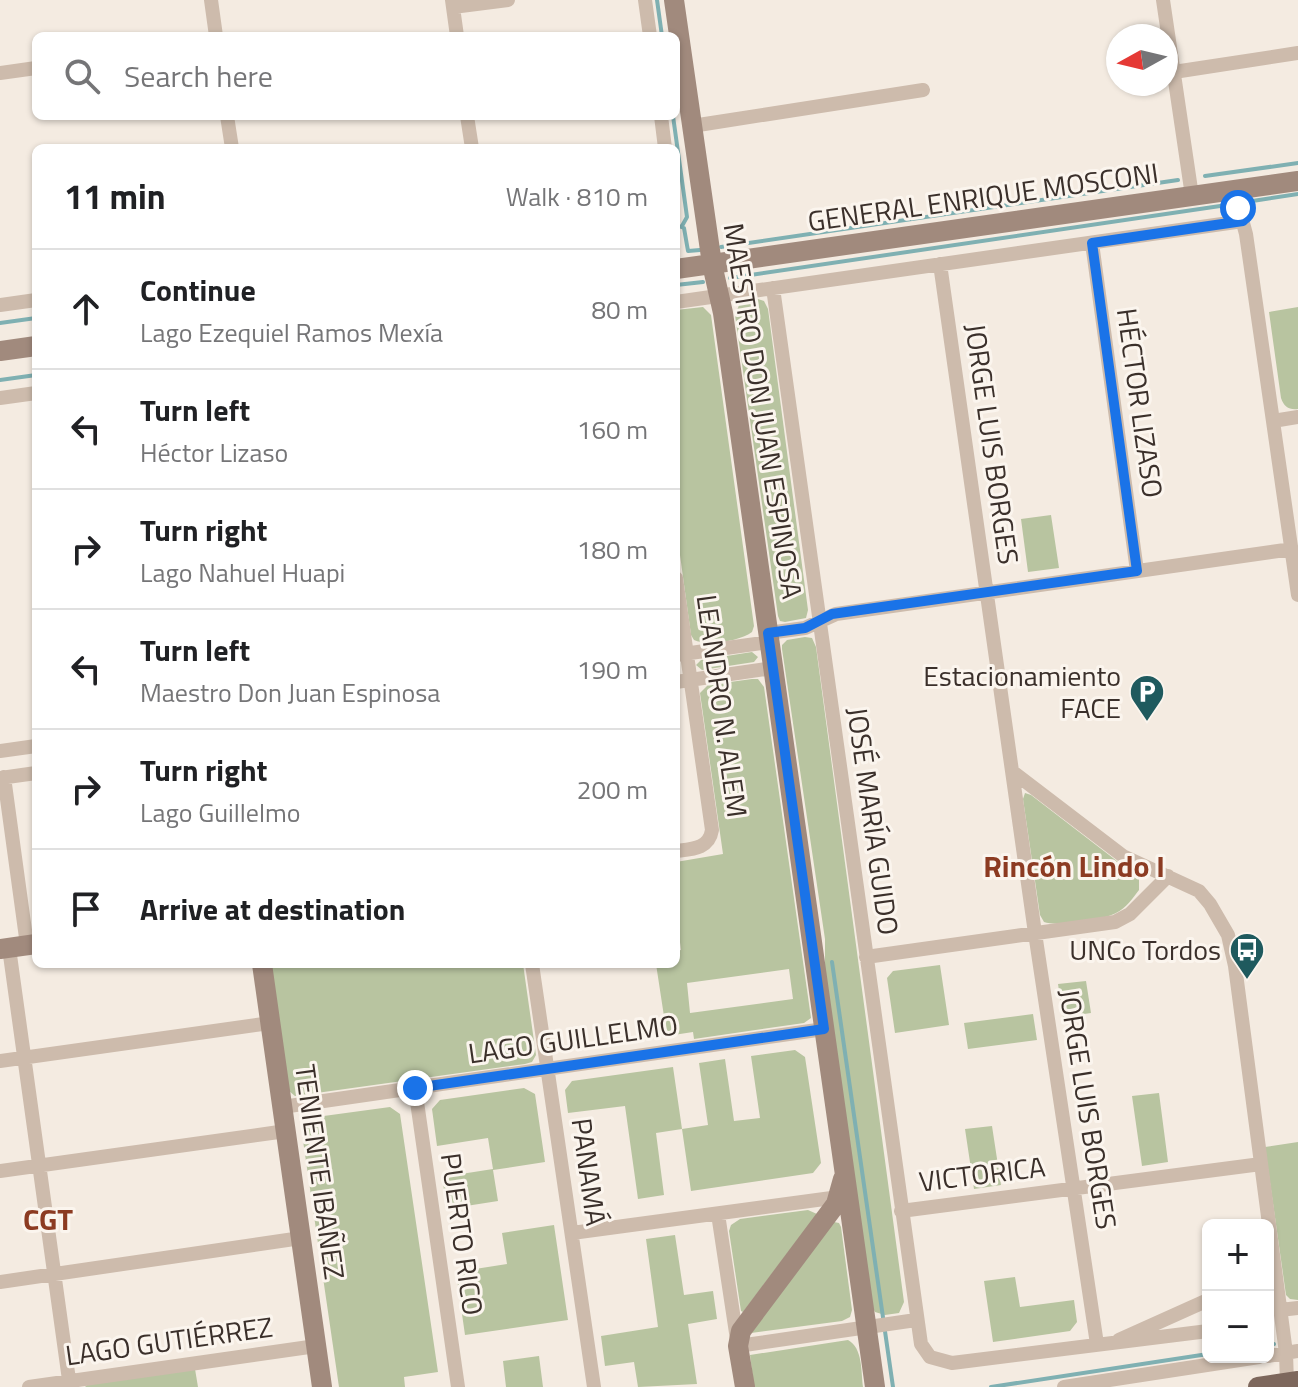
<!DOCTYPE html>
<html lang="en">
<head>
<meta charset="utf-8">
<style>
  :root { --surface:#fff; --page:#f6f6f6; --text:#202124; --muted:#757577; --line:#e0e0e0 }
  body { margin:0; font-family:"Titillium Web",sans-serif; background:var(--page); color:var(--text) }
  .controls { position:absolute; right:24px; bottom:24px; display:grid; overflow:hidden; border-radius:12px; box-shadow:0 2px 6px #0004 }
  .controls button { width:72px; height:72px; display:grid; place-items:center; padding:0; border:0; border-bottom:2px solid var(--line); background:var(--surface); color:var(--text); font:40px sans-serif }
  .compass { position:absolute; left:1106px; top:24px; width:72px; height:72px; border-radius:50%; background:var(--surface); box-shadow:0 2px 6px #0004; rotate:262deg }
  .stop { position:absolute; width:24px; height:24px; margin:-18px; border:6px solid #1a73e8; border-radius:50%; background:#fff }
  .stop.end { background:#1a73e8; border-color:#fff; box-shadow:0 2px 8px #0008 }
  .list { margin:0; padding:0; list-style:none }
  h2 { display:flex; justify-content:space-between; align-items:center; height:104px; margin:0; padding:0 32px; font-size:34px }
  h2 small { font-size:26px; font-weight:400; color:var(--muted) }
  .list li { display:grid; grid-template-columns:52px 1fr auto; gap:24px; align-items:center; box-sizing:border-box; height:120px; padding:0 32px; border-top:2px solid var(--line) }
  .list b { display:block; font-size:30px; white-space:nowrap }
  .list p { margin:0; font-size:26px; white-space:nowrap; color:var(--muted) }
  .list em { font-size:26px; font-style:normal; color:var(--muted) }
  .icon { flex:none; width:44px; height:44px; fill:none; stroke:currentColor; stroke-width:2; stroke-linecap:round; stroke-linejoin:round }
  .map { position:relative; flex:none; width:1298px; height:1387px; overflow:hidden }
  .search { position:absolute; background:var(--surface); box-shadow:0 2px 6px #0004; left:32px; top:32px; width:648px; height:88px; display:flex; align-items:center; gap:20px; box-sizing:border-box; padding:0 28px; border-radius:12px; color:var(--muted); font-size:30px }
  .panel { position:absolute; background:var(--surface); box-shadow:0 2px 6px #0004; left:32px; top:144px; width:648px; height:824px; border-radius:12px }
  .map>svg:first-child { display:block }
  .green { fill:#b8c4a0; fill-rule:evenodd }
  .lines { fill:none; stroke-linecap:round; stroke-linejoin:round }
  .stream { stroke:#7fb0b2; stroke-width:4 }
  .street { stroke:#cdbbac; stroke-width:14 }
  .secondary { stroke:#a18a7d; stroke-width:20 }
  .primary { stroke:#7d675c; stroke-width:20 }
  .route { stroke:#1a73e8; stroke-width:10 }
  .labels { text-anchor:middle; stroke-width:6; stroke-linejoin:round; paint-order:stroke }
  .street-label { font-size:28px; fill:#3b302b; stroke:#fbf5ee }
  .poi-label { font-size:28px; fill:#3b302b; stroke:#fbf5ee; text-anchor:end }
  .neighbourhood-label { font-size:30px; font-weight:bold; fill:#8c3b22; stroke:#fbf5ee }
</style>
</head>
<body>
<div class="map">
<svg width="1298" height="1387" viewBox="0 0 1298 1387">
  <rect width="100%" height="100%" fill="#f4ebe1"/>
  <path class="green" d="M755,298L764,301L768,309L808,610L806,618L785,622L780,621L778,616L735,315L740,303Z
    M703,307L711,315L754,626L752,632C741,641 707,646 694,640L691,635L676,526V310Z
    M1298,307V409C1289,410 1284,407 1281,398L1269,312Z
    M1051,515L1059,568L1028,572L1021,519Z
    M805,637L812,638L816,647L904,1302L899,1313L885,1315L875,1312L872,1306L825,976V939L782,649V645L787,640Z
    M752,652L758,657L754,662L702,670L696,665L701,660Z
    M752,679H758L764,687L811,1018L804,1023L694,1039L693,1032L667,1036L656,964H676V951L681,950L676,911V862L723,854L700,693L708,685ZM789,969L793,999L690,1013L687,983Z
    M1025,793L1031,795L1139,878V890C1133,898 1126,908 1116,913C1103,920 1057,927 1044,922L1040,915L1023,799Z
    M271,964H523L536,1055L532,1062L525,1064L295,1096L289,1091Z
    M940,965L949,1025L895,1033L887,978L893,971Z
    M1086,981L1091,1013L1063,1017L1058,984Z
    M1033,1014L1037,1040L968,1049L964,1023Z
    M795,1050L805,1057L821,1163L813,1173L691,1191L682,1129L656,1133L664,1195L638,1199L625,1106L568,1113L565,1090L572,1081L673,1067L682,1129L708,1125L699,1063L725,1059L734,1121L760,1118L751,1056Z
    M524,1088L535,1094L545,1162L493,1170L498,1201L447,1209L442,1177L493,1169L488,1138L437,1146L432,1109L440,1100Z
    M1159,1093L1168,1162L1142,1166L1132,1096Z
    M390,1107L400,1114L438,1372L404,1377L405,1387H339L301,1127L309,1118Z
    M992,1126L1001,1185L974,1189L965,1129Z
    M1298,1142V1300L1290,1299L1286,1295L1265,1147Z
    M808,1210L817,1214L743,1312L741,1311L729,1231L731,1225L740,1219Z
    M834,1222L839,1223L841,1227L852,1310L850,1317L842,1321L751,1333Z
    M554,1225L568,1320L465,1335L456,1272L507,1264L502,1233Z
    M675,1235L684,1295L713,1291L717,1319L688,1324L697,1384L638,1387L634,1362L605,1366L601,1336L658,1327L646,1239Z
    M1015,1277L1020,1307L1074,1300L1077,1322L1070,1331L993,1342L984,1281Z
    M848,1340C863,1348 861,1372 863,1387H754L750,1355Z
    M539,1356L543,1387H506L503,1361Z
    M195,1369L198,1387H85L87,1385Z"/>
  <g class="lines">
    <path class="stream" d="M657,0L662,36
      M673,116L687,217L682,226
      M1205,176L1298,163
      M1246,202L1298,194
      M676,225L684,228L688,251L700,250
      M721,247L1178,180
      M730,278L1227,205
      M676,285L703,282
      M0,323L36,318
      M0,380L36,375
      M832,962L893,1387
      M1268,1345L1274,1344
      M991,1387L1208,1354"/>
    <path class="street" d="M211,0L216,36
      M452,0L457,36
      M645,0L650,36
      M1163,0L1192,196
      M453,7L508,0
      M1174,72L1298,53
      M0,73L36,68
      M227,116L232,148
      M467,116L472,148
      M661,116L665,148
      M692,126L923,90
      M1234,190L1246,234L1298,595
      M1092,243L1137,571
      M940,264L1035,933L1097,1344
      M773,288L921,1344L930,1357L952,1363L1208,1331
      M676,302L1243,221
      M0,305L36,300
      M0,398L36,393
      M1273,421L1298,417
      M676,578L712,830C709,849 692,849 676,851
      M768,633L805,628L836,614L1292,549
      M676,655L769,642
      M676,682L773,668
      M0,751L36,746
      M1013,772L1123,856L1199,891L1210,904L1228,935L1235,966L1286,1353L1287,1383
      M4,777L27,945
      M0,778L36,773
      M9,948L70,1387
      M866,957L1115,922L1130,914L1168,876
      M532,964L594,1387
      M0,1061L270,1023
      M415,1088L458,1387
      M282,1107L824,1029
      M0,1171L286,1131
      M901,1211L1261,1164
      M718,1214L738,1346L916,1320
      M572,1233L839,1197
      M0,1282L301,1238
      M1280,1310L1298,1308
      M1119,1340L1208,1300
      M1268,1356L1298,1351
      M29,1387L316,1346
      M1064,1387L1259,1357"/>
    <path class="secondary" d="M674,0L712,264L723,313L875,1387
      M676,269L1298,181
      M0,351L36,346
      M0,949L36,944
      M262,964L322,1387
      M745,1387L738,1346L741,1331L836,1204L843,1179"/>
    <path class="primary" d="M1258,1387L1298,1381"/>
  </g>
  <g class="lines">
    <path class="route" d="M415,1088L824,1029L768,633L805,628L832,614L1137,571L1092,243L1243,221L1238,208"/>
  </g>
  <defs>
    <symbol id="parking-pin" viewBox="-11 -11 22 30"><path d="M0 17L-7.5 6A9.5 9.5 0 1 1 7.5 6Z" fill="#1f5a5e" stroke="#fbf5ee"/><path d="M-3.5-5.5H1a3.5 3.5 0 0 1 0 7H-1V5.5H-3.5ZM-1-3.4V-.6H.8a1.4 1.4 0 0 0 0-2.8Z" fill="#fff"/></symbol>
    <symbol id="bus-pin" viewBox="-11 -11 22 30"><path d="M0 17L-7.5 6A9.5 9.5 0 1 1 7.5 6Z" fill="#1f5a5e" stroke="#fbf5ee"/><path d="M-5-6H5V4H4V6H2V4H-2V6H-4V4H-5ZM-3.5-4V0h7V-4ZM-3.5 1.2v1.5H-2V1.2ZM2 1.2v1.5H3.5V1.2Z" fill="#fff"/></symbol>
  </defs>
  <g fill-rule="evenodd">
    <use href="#parking-pin" x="1127" y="672" width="40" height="54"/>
    <use href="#bus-pin" x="1227" y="930" width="40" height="54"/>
  </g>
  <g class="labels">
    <g class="street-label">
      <text transform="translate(983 197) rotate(-8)" y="10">GENERAL ENRIQUE MOSCONI</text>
      <text transform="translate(1140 403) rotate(82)" y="10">HÉCTOR LIZASO</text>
      <text transform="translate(763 411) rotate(81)" y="10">MAESTRO DON JUAN ESPINOSA</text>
      <text transform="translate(992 444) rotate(82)" y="10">JORGE LUIS BORGES</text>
      <text transform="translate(722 706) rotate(82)" y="10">LEANDRO N. ALEM</text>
      <text transform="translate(873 821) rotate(82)" y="10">JOSÉ MARÍA GUIDO</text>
      <text transform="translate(573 1039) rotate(-8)" y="10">LAGO GUILLELMO</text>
      <text transform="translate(1088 1109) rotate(81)" y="10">JORGE LUIS BORGES</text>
      <text transform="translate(320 1172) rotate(82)" y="10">TENIENTE IBAÑEZ</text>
      <text transform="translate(589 1172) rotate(82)" y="10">PANAMÁ</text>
      <text transform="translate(982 1174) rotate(-7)" y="10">VICTORICA</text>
      <text transform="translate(462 1234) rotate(82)" y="10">PUERTO RICO</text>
      <text transform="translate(169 1341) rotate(-8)" y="10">LAGO GUTIÉRREZ</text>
    </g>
    <g class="poi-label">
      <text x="1121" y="686">Estacionamiento<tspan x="1121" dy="32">FACE</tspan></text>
      <text x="1221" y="960">UNCo Tordos</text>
    </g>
    <g class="neighbourhood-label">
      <text x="1074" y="877">Rincón Lindo I</text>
      <text x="48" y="1230">CGT</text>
    </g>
  </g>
</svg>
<div class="controls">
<button>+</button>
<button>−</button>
</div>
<svg class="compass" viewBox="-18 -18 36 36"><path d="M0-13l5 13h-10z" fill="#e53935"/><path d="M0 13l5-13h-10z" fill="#757577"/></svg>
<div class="stop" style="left:1238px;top:208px"></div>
<div class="stop end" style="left:415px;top:1088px"></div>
<div class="search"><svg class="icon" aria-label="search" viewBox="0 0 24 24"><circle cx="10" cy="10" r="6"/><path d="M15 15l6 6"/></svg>Search here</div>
<section class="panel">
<h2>11 min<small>Walk · 810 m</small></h2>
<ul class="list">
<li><svg class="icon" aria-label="ahead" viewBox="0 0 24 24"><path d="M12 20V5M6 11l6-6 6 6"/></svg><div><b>Continue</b><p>Lago Ezequiel Ramos Mexía</p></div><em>80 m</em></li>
<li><svg class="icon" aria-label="left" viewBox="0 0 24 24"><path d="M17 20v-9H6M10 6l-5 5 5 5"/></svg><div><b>Turn left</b><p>Héctor Lizaso</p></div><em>160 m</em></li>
<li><svg class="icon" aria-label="right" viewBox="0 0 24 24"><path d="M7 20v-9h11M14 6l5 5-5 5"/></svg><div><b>Turn right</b><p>Lago Nahuel Huapi</p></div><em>180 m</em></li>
<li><svg class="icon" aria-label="left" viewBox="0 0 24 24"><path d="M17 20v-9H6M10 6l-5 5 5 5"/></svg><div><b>Turn left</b><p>Maestro Don Juan Espinosa</p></div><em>190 m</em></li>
<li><svg class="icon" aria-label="right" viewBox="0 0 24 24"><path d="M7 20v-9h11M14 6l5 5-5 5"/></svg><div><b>Turn right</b><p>Lago Guillelmo</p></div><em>200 m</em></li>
<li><svg class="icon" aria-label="arrive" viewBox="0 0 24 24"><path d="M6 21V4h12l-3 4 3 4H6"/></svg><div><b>Arrive at destination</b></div></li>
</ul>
</section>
</div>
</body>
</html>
